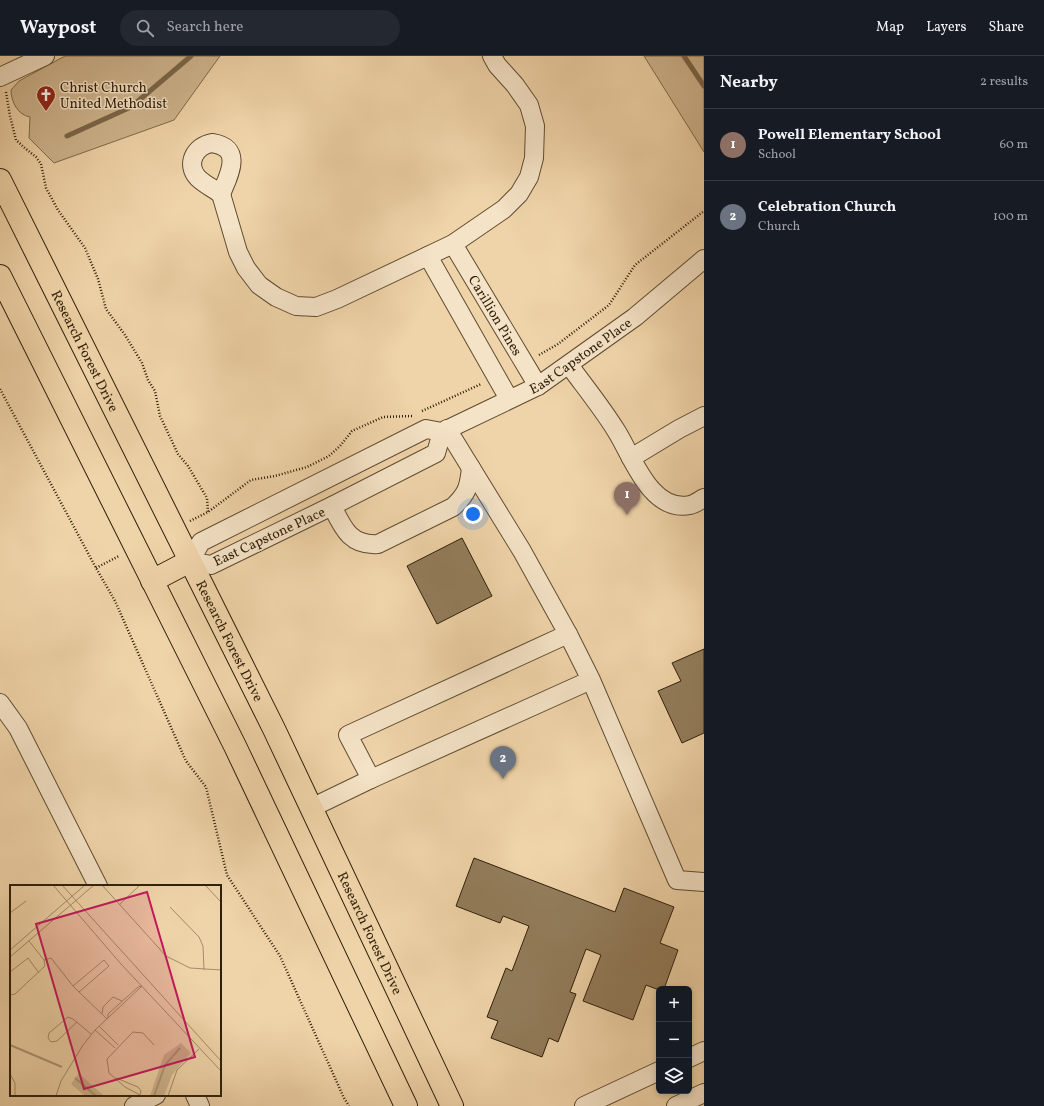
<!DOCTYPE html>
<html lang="en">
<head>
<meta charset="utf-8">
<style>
  :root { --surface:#171b24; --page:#242831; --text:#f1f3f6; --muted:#9ea1a6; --line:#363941; --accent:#b45309 }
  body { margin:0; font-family:Vollkorn,serif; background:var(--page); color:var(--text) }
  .controls { position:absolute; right:12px; bottom:12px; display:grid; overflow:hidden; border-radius:6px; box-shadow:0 2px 6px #0003 }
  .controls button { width:36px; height:36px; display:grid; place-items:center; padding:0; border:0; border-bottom:1px solid var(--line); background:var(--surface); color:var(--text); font:20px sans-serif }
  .you { position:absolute; left:473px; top:458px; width:14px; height:14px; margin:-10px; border:3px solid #fff; border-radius:50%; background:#1a73e8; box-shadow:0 0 0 6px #1a73e833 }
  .badge { display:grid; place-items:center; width:26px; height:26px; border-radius:50%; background:var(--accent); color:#fff; font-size:13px; font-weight:700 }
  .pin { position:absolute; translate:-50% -33px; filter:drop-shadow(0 1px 2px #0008) }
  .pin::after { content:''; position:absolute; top:21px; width:14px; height:12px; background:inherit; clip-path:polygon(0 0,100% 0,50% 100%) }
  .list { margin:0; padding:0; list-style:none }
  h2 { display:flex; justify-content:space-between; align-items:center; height:52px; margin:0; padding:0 16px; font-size:17px }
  h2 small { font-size:13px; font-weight:400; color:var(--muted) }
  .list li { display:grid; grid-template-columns:26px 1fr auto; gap:12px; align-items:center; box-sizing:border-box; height:72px; padding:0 16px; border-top:1px solid var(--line) }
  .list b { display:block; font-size:15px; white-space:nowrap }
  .list p { margin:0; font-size:13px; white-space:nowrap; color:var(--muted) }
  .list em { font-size:13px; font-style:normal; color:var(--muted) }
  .icon { flex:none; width:22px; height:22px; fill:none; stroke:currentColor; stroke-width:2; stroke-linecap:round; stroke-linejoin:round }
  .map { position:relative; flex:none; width:704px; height:1050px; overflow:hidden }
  header { display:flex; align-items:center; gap:24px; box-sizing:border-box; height:56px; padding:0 20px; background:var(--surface); border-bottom:1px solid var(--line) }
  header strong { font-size:19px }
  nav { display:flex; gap:22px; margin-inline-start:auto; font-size:14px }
  .search { width:280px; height:36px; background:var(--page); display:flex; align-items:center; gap:10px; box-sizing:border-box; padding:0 14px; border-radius:22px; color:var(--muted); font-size:15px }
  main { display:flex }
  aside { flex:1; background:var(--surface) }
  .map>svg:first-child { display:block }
  .green { fill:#cfb58e; stroke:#7f6a4c }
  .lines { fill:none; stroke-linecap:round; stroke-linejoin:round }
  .stream { stroke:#7b6649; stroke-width:5 }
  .building { fill:#937d5c; stroke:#2f1f09 }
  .minor-casing { stroke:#5f4c31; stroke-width:20 }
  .major-casing { stroke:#2f1f09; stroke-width:24 }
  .path { stroke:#2f1f09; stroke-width:2.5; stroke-dasharray:1 2; stroke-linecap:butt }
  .minor { stroke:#f5e3c7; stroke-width:18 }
  .major { stroke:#f0d4a9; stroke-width:22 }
  .labels { text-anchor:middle; stroke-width:3; stroke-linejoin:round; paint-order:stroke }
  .poi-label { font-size:14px; fill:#2f1f09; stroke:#f5e3c7; text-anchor:start }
  .street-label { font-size:14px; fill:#2f1f09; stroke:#f5e3c7 }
  .inset-river { fill:none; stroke:#ae9673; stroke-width:2 }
  .inset-road { fill:none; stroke:#a38c69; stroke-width:1 }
  .view { fill:#c2185b; fill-opacity:0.15; stroke:#c2185b; stroke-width:2 }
  .inset-edge { fill:none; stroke:#2f1f09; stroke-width:2 }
</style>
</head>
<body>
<header>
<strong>Waypost</strong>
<div class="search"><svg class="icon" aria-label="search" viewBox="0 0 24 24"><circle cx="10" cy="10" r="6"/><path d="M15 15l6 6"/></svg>Search here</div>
<nav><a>Map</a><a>Layers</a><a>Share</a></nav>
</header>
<main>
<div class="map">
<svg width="704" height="1050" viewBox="0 0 704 1050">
  <rect width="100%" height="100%" fill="#f0d4a9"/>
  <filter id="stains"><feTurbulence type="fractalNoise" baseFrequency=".005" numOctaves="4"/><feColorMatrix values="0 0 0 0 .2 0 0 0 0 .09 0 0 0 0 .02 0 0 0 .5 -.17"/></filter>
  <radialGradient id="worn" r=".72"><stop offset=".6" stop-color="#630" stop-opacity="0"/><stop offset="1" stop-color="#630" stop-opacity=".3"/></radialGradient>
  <path class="green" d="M65,0H220L174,64L54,107L29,82L30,61C18,59 11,46 11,34L19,25Z
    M644,0H704V96Z"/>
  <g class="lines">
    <path class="stream" d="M684,0L704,30
      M67,80L131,51L191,0"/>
  </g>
  <path class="building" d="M462,482L492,540L437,568L407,510Z
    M704,593V677L682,687L658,635L681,625L672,607Z
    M474,802L615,856L624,832L674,851L660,887L678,894L664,933H659V934L646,929L633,964L583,945L601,899L586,893L570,936L576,938L558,986L549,982L542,1001L491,982L498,965L487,961L506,912L512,915L529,870L503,860L500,867L456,850Z"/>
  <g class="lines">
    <defs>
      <g id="minor">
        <path d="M0,21L45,0"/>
        <path d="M212,87C244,92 229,119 221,138C214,133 204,128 198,122C185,108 195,90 212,87Z"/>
        <path d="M221,138L238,196L246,212L259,229L276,241L296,250L316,251L337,243L453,188L504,153L519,138L529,121L534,102L535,70L529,49L515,29L497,9L492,0"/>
        <path id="s1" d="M453,188L538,330"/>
        <path d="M428,200L509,343"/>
        <path d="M569,309C585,331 603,353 617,376C633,402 651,457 690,449C695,448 700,444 704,442"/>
        <path d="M447,373L522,495L568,578"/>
        <path id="s2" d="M442,376L436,397L332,450L211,509L190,505L201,486L426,373L442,376L538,330L635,261L704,203"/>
        <path d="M631,402L679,373L704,360"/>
        <path d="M332,450C343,472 350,490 378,488L453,451C467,438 469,431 471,412"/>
        <path d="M591,624L371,723L348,679L568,578L591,624L677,824L704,826"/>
        <path d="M0,647L18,672L98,830"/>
        <path d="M311,752L371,723"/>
        <path d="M689,1002L704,995"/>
        <path d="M195,1039L200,1050"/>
        <path d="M134,1050L156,1039"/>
        <path d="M584,1050L659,1015"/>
        <path d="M676,1050L704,1037"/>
      </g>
      <g id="major">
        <path id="s3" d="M0,124L274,673L452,1050"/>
        <path d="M0,220L235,690L406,1050"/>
        <path d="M152,525L190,505"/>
      </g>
    </defs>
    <use href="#minor" class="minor-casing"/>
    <use href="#major" class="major-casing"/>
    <path class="path" d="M6,36L10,60L16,84L26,93L36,101L41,108L46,132L58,154L85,192L98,223L106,253L125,279L142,307L148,324L155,335L160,360L178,398L188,410L207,442L208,456
      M539,299L558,288L609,249L635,209L704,155
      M0,333L96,512L115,545L186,705L206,731L227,819L280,900L344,1042L349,1050
      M422,355L481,328
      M190,465L208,456L251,424L275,420L307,411L329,400L340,390L352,375L383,361L412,360
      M96,512L119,500"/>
    <use href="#minor" class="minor"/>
    <use href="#major" class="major"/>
  </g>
  <defs>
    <symbol id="church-pin" viewBox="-11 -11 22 30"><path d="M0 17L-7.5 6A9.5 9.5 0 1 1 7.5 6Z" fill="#8f2418" stroke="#f5e3c7"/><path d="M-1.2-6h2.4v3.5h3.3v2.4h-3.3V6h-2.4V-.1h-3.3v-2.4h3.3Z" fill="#fff"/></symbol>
  </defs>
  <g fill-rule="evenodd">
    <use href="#church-pin" x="35" y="28" width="22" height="30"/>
  </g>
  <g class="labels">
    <g class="poi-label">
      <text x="60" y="36">Christ Church<tspan x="60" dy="16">United Methodist</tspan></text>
    </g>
    <g class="street-label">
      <text dy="5" stroke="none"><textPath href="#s1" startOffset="83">Carillion Pines</textPath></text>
      <text dy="5" stroke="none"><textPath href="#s3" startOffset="191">Research Forest Drive</textPath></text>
      <text dy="5" stroke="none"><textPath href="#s2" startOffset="743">East Capstone Place</textPath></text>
      <text transform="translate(269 480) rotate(-25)" y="5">East Capstone Place</text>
      <text dy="5" stroke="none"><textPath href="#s3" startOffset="515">Research Forest Drive</textPath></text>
      <text dy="5" stroke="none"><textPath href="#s3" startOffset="839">Research Forest Drive</textPath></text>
    </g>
  </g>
  <g transform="translate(10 829)">
    <rect width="211" height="211" fill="#f0d4a9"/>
    <path d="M171,158L181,168L162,190L154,211H140L154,170ZM69,188L75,194L94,211H75L61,199Z" fill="#cfb58e"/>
    <path class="inset-river" d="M0,160L52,182M65,193L86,211M144,211L155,180L170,163"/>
    <path class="inset-road" d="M43,0L111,79L211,186M52,0L211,176M92,0L156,71L180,83L211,85M195,0L211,17M109,20L130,0M160,22L189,52L193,61L194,85M0,28L16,16M0,65L75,0M0,72L84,0M34,75L41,73L63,101L69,107L99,81L94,75L63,101M0,87L18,73L29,88M69,107L97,134M0,110L5,109L35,81L34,75L19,56M92,129L93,122L103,112L112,116M98,133V129L128,102L132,101M67,137L47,156L41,157L38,153L39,148L58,132L63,134L81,149M89,141L108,160M85,145L105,163M0,189L5,198V211M106,193L128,202L131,206L130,210L115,202L99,188L97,174L123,147L133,148L144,160M46,211L51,196L73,160L85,145L132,101M158,211L167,185L189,164"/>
    <path class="view" d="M137,7L185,172L74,204L26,39Z"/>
    <rect width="211" height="211" class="inset-edge"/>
  </g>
  <rect width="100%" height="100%" filter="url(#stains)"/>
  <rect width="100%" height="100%" fill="url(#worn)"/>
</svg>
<div class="controls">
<button>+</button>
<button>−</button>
<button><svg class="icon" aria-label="layers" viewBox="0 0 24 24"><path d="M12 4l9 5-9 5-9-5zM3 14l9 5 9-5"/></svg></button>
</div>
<div class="you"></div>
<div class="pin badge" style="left:627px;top:459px;background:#8d6e63">1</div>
<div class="pin badge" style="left:503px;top:723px;background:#6b7280">2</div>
</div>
<aside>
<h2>Nearby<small>2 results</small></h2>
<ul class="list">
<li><span class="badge" style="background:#8d6e63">1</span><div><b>Powell Elementary School</b><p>School</p></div><em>60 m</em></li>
<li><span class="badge" style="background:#6b7280">2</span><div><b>Celebration Church</b><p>Church</p></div><em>100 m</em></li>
</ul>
</aside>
</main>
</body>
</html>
